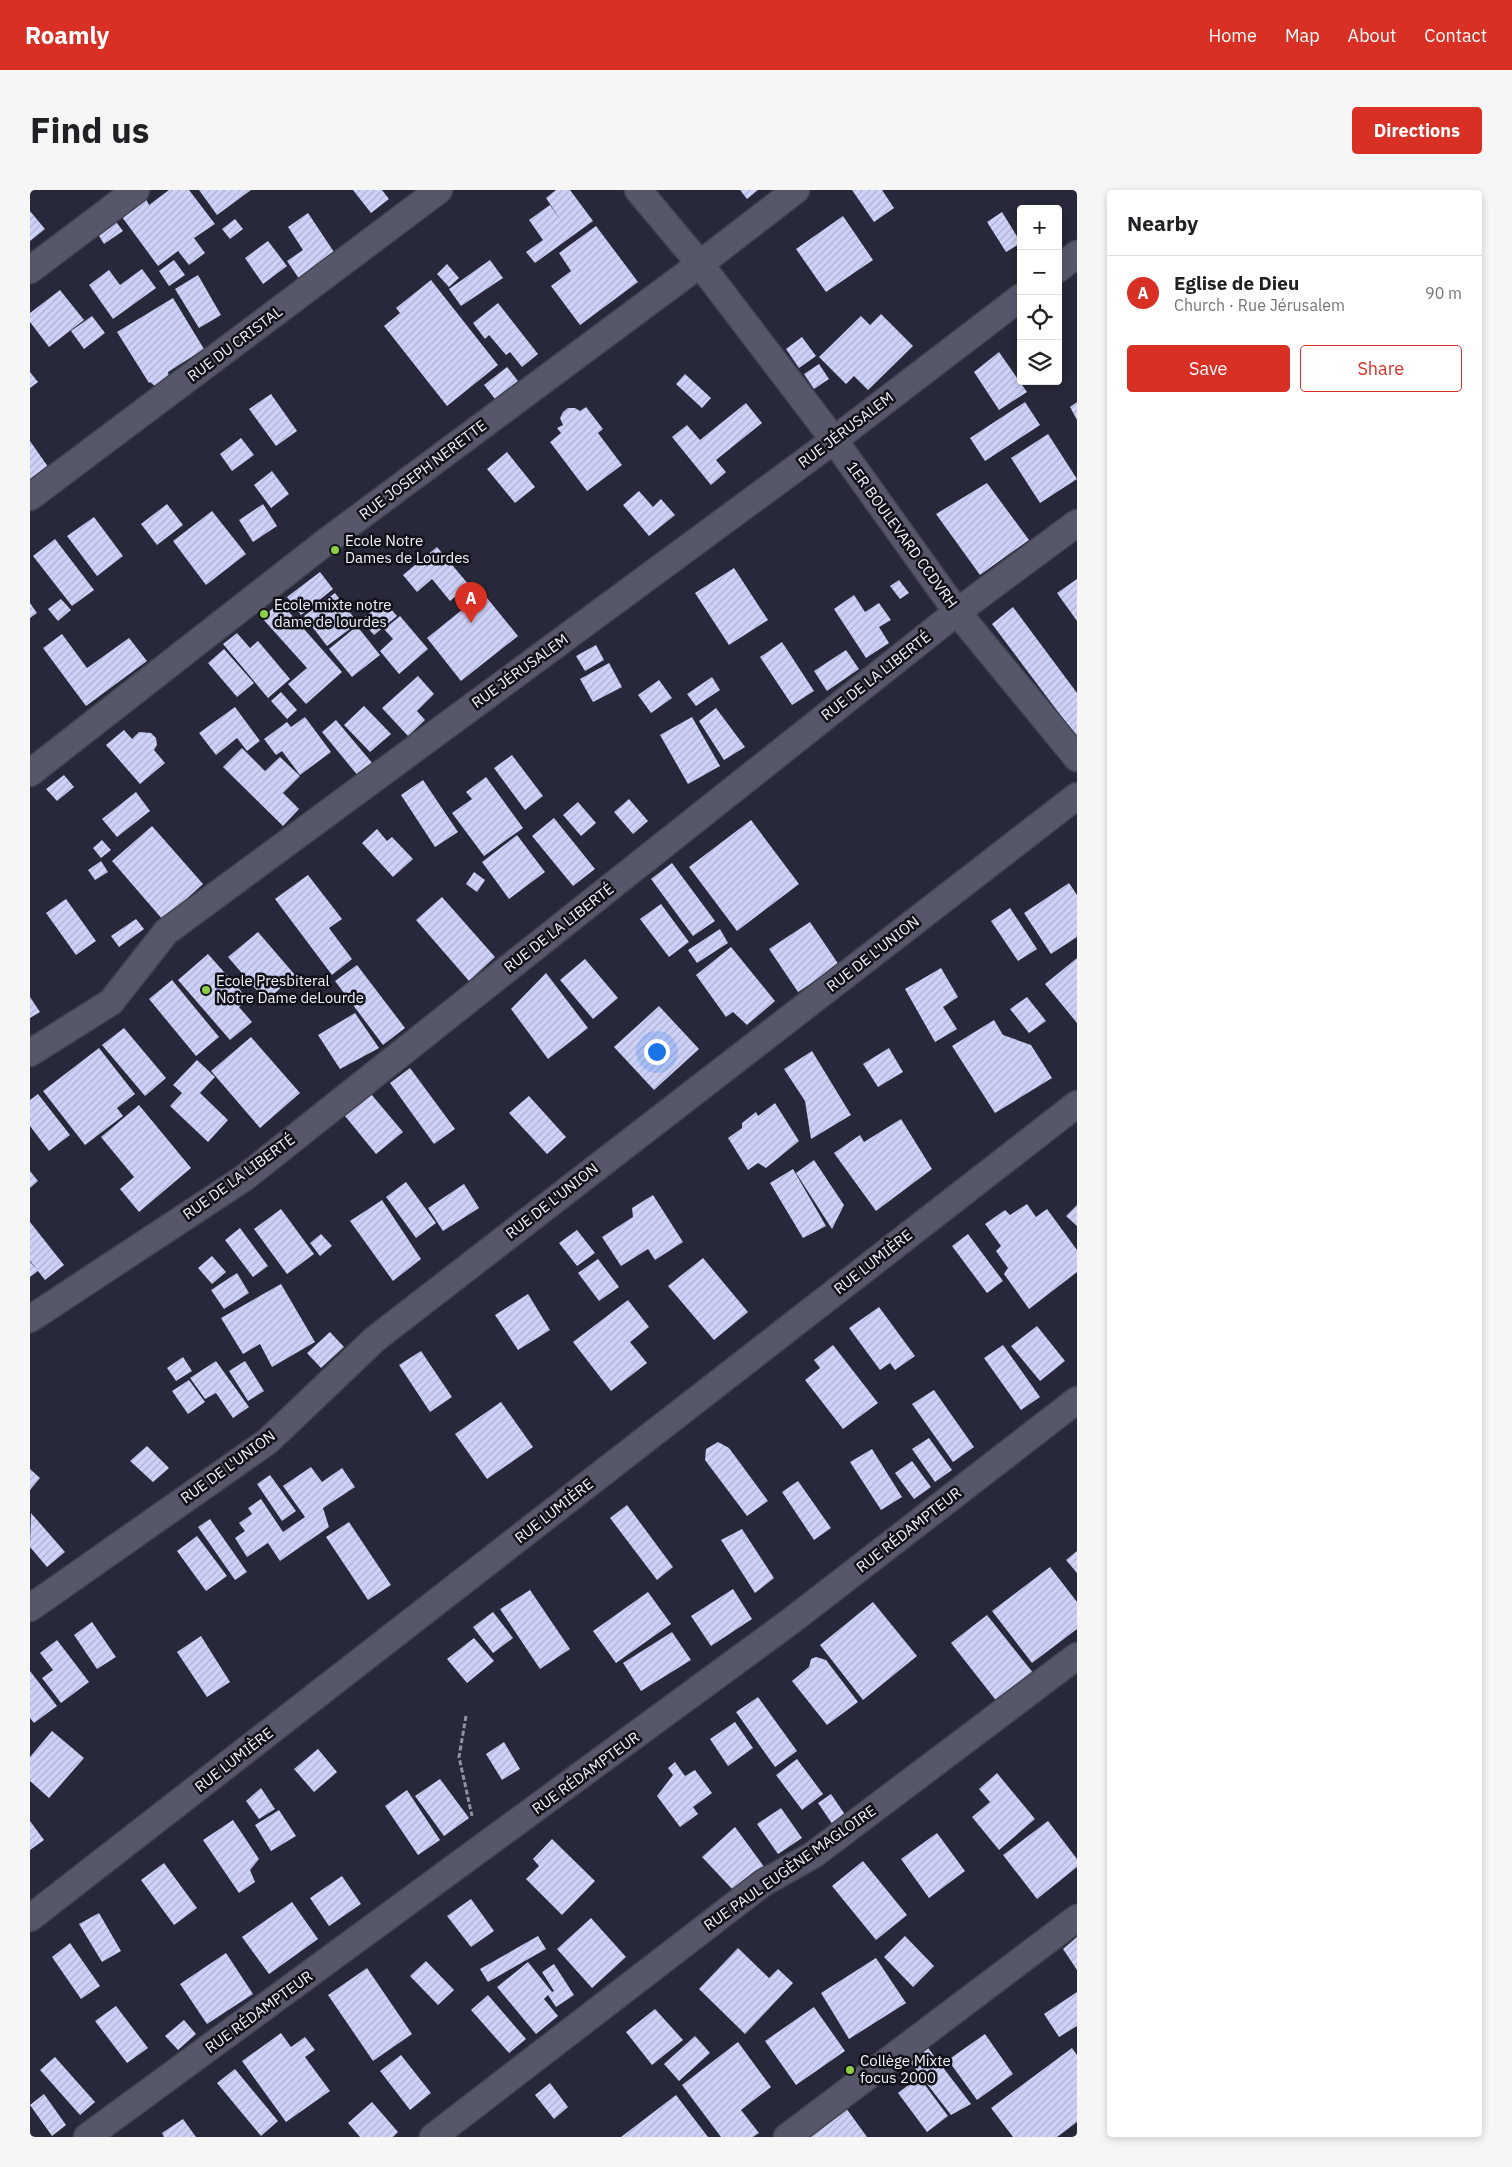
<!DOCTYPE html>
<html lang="en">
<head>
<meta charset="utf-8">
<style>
  :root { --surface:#fff; --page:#f6f6f6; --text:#202124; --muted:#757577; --line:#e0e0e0; --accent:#d93025 }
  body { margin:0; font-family:"IBM Plex Sans",sans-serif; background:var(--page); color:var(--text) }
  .controls { position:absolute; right:15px; top:15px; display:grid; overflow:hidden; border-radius:5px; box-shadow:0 2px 8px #0003 }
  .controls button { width:45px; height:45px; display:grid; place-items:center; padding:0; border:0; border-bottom:1px solid var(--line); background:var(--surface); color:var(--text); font:25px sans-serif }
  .you { position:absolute; left:626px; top:861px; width:18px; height:18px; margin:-12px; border:4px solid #fff; border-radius:50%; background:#1a73e8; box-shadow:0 0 0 8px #1a73e833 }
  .badge { display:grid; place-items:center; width:32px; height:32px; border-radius:50%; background:var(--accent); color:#fff; font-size:16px; font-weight:700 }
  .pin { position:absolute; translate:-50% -41px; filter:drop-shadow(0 1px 2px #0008) }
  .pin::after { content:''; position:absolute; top:26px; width:18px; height:15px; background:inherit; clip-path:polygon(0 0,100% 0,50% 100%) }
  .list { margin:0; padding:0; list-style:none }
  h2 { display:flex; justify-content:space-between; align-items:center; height:65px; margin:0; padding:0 20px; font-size:21px }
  h2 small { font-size:16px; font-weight:400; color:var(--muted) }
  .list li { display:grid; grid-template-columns:32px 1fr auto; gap:15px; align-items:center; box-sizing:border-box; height:75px; padding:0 20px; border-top:1px solid var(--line) }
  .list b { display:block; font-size:19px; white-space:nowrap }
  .list p { margin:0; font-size:16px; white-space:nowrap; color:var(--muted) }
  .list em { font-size:16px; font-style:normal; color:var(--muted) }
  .actions { display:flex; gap:10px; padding:15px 20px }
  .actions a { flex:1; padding:11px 0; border:1px solid var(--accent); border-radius:5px; text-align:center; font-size:18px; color:var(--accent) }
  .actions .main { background:var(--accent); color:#fff }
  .icon { flex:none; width:28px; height:28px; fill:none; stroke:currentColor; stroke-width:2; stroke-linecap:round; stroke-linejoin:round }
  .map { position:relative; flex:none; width:1047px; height:1947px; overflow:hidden; border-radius:5px }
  header { display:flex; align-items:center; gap:30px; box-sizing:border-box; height:70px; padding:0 25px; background:var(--accent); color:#fff }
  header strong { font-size:24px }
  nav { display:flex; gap:28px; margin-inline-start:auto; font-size:18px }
  .intro { display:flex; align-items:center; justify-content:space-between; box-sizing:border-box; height:120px; padding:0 30px }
  h1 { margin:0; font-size:35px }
  .button { padding:12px 22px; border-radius:5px; background:var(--accent); color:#fff; font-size:18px; font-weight:700 }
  main { display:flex; gap:30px; padding:0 30px }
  aside { flex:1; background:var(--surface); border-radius:5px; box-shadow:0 2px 8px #0003 }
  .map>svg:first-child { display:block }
  .building { fill:url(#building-hatch) }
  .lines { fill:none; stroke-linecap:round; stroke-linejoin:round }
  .street-casing { stroke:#424351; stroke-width:29 }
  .path { stroke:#9293a1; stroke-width:3; stroke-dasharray:5 2.5; stroke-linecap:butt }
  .street { stroke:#56586a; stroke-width:26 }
  .poi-dot { fill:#8dce44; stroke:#111219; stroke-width:2 }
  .labels { text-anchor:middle; stroke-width:5; stroke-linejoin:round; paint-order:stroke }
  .street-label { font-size:15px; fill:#f2f3fe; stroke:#111219 }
  .poi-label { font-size:15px; fill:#f2f3fe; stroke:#111219; text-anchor:start }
</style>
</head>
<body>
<header>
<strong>Roamly</strong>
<nav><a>Home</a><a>Map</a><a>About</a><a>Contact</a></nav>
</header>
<div class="intro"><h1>Find us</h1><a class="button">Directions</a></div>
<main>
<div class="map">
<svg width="1047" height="1947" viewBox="0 0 1047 1947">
  <defs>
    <pattern id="building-hatch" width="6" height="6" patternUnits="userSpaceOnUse" patternTransform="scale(1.25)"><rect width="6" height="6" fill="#ced2f9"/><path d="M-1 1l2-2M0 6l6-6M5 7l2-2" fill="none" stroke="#adb0ce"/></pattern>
  </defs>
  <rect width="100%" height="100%" fill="#272839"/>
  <path class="building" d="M139,0H159L185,34L164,48L175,63L159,75L148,61L128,76L92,27L116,9L119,15Z
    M169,0H221L187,25Z
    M323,0H352L359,9L341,23Z
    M526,0H540L563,31L505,73L496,62L513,50L499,30L520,15L532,32L516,8Z
    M710,0H728L717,9Z
    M822,0H852L864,18L844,32Z
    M0,21L15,39L0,51Z
    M972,22L991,53L976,62L957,32Z
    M278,23L308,68L272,93L257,71L273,60L258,37Z
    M813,26L843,70L796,102L766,59Z
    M84,29L93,41L74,54L66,41Z
    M205,29L213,39L200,49L192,39Z
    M566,36L608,92L550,135L521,96L541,81L529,63Z
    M238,51L257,76L233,94L215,68Z
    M144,70L155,85L139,96L129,81Z
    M460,70L473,88L431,116L419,99Z
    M417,74L429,88L419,97L407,84Z
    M112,79L126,98L83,129L59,95L79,80L90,95Z
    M168,85L191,125L169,138L145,99Z
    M401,90L468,175L417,216L354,136L370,123L366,118Z
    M30,100L54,130L19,157L0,132V123Z
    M143,108L174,159L138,182L139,188L131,197L125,196L120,192L119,193L87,142Z
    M468,113L508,164L492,177L480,162L476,165L459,145L455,149L443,133Z
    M851,124L883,156L838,200L824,186L816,194L789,167L831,126L840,135Z
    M62,126L75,143L54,159L41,141Z
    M772,147L786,166L769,178L756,159Z
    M969,162L997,202L969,220L944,182Z
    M789,174L799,189L784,199L774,184Z
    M477,177L488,191L465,209L454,195Z
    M0,182L8,192L0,198Z
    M655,184L681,208L672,218L646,194Z
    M241,204L267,241L246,256L219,219Z
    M995,212L1010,235L955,271L940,248Z
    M1047,212V230L1040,217Z
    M716,213L732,233L686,270L696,282L681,295L642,247L657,235L670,250Z
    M556,217L573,239L568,243L592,275L557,301L520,252L531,243L527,238L533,235L530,228L533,222L538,218H545L550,221Z
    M1018,244L1047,289L1010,313L981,268Z
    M211,248L224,265L202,281L190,264Z
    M0,251L21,281L0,295Z
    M477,262L505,297L485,313L457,279Z
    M242,281L259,304L241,318L224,295Z
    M957,293L999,350L950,385L906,324Z
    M609,301L623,317L631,309L645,325L619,346L593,315Z
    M137,314L153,335L127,355L111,334Z
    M233,314L247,336L223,352L209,330Z
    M182,321L216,364L176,395L143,351Z
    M64,327L93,366L67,386L37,346Z
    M25,349L64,400L42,416L3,366Z
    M407,357L439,395L420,411L402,389L387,402L373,385Z
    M704,378L738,430L699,455L665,403Z
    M290,382L303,399L271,425L257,407Z
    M1047,389V431L1027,403Z
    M869,390L879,403L870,409L860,396Z
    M305,403L328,433L297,456L274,426Z
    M453,403L488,446L431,491L397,448Z
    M824,405L835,422L849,413L861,430L849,437L859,453L836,468L804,419Z
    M31,409L41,420L28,431L18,419Z
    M354,411L367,426L344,445L331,430Z
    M250,412L312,482L276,514L258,494L277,478L232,428Z
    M0,413L7,423L0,428Z
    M983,417L1047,503V547L962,434Z
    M370,426L398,459L369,484L350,461L363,449L354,439Z
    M327,436L350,465L322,487L299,459Z
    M207,443L220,458L228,451L260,489L238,508L193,454Z
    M32,444L57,478L99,448L117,471L56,516L13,458Z
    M752,452L784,501L762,515L730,467Z
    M566,455L574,470L555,481L546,466Z
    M194,459L224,493L207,507L178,473Z
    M816,460L829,479L797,501L784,481Z
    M579,473L592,497L563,512L550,489Z
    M388,486L404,504L387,521L395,530L378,546L352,518Z
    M682,487L690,500L666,516L657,504Z
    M629,490L642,508L621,523L608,505Z
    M251,502L267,520L257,529L241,511Z
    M334,516L361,544L340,562L314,535Z
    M205,517L230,551L217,561L207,548L186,565L169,543Z
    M686,518L715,557L694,570L669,531Z
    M275,527L301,562L270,585L252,561L246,565L234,549L257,532L261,537Z
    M662,527L690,576L658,594L630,545Z
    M306,530L343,574L329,587L292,542Z
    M94,540L102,549L109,542L121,543L126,548L127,555L124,560L135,573L110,594L76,555Z
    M212,558L235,581L250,567L270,586L253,603L269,619L253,636L193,577Z
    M482,565L513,606L495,620L464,578Z
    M34,585L44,597L27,611L16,599Z
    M456,587L493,638L454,666L422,623L442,609L436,602Z
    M393,590L428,642L405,657L371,605Z
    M106,602L120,621L87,647L72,629Z
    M599,609L618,631L603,644L584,622Z
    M548,612L566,633L551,646L533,625Z
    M524,628L565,679L543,696L502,646Z
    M721,630L769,694L707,741L659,677Z
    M122,636L173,694L133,730L82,671Z
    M347,639L357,651L362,647L383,669L363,687L332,653Z
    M487,645L515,682L479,709L452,672Z
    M72,650L81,660L71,668L63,658Z
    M71,671L78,682L65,690L58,680Z
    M642,673L685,731L663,746L621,689Z
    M444,682L455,690L447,702L436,694Z
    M278,685L312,729L299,738L322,769L302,785L245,709Z
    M1039,693L1047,705V747L1021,764L994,723Z
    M412,707L465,767L439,791L386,730Z
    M36,709L66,751L46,765L16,723Z
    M631,714L659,752L639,767L610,729Z
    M980,718L1007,759L988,771L961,731Z
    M106,729L114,739L89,757L81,746Z
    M780,732L809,775L768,802L739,759Z
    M690,739L698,753L667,773L658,760Z
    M228,742L265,785L236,811L198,767Z
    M701,757L745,811L717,835L703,822L696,827L666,785Z
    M178,764L218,809L209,817L222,832L200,850L148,790Z
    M1047,768V833L1015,794Z
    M555,769L588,808L563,829L530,790Z
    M327,775L375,838L353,855L305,791Z
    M911,778L928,807L913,817L927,839L905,852L875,799Z
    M516,783L558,838L518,869L481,819Z
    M142,790L189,847L166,866L119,809Z
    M0,807L10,822L0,828Z
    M997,807L1016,831L999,843L980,819Z
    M629,816L669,859L624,900L584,857Z
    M325,823L349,858L310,879L288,845Z
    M964,830L973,845L1001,855L1022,888L965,923L922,856Z
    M94,838L136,888L115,906L72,855Z
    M221,847L270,903L230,938L181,881Z
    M69,858L105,904L87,918L93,926L55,955L13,901Z
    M859,858L873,882L848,897L833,874Z
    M782,861L821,925L781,949L775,911L754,879Z
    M167,870L185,887L170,903L198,930L178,952L140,916L152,903L143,895Z
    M380,878L425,939L404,954L360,893Z
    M8,904L40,945L19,961L0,936V910Z
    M341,904L373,942L346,964L315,926Z
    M499,906L536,947L517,964L479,923Z
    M745,913L769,951L736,978L728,973L718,980L698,948L712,938V933L726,922L728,926Z
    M109,915L161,978L109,1022L90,999L104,987L71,947Z
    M871,929L902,979L846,1021L804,963L830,945L834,952Z
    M784,970L814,1015L802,1039L766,983Z
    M763,979L796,1036L773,1048L740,993Z
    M0,981L8,991L0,998Z
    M376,992L406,1033L386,1048L356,1007Z
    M434,994L449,1018L413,1041L398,1018Z
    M623,1005L653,1052L625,1070L618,1059L591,1076L572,1047L603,1027L602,1018Z
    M352,1010L391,1069L363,1091L320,1031Z
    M997,1014L1006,1027L1017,1019L1047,1060V1082L999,1119L974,1084L978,1078L966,1061L971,1056L955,1034L975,1020L980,1025Z
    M1047,1015V1036L1036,1026Z
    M251,1019L284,1064L257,1084L224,1039Z
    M0,1032L34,1075L15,1090L8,1081L0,1087V1072L7,1079L0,1071Z
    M210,1038L238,1076L223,1087L195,1050Z
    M547,1040L565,1063L547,1076L529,1053Z
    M291,1044L302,1056L290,1066L280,1053Z
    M938,1044L973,1091L957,1103L922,1056Z
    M182,1066L196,1082L182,1094L168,1078Z
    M673,1068L718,1122L684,1150L638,1096Z
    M568,1069L589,1097L569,1111L548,1083Z
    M207,1083L219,1103L194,1119L181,1100Z
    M251,1094L285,1152L242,1177L230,1154L213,1164L191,1128Z
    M498,1104L520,1140L488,1160L465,1125Z
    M598,1110L619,1137L600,1152L617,1173L581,1201L543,1152Z
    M849,1117L885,1166L865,1180L860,1173L850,1180L819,1138Z
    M1007,1136L1035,1171L1010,1191L981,1156Z
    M300,1142L314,1157L291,1178L277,1163Z
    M803,1155L848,1213L813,1239L775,1190L790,1178L784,1170Z
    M973,1155L1010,1207L991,1220L954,1168Z
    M391,1161L422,1207L400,1222L369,1175Z
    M153,1167L162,1181L146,1191L137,1178Z
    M186,1171L219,1217L203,1228L186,1203L175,1209L160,1188Z
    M215,1171L234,1201L218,1211L199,1181Z
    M159,1190L175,1212L158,1224L142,1201Z
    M904,1200L944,1257L923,1272L882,1214Z
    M471,1212L503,1257L457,1289L425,1244Z
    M899,1248L922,1280L905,1292L882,1259Z
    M688,1252L699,1258L738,1311L717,1326L675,1270L676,1259Z
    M117,1256L139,1278L123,1292L100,1271Z
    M842,1259L872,1307L851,1320L820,1272Z
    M882,1271L901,1297L884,1309L865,1283Z
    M281,1277L292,1292L312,1278L325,1297L293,1318L299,1337L250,1371L238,1353L217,1367L205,1348L215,1341L209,1333L222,1324L218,1318L231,1309L253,1342L275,1327L253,1296Z
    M0,1279L10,1288L0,1300Z
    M240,1285L266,1321L252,1331L227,1294Z
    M768,1291L801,1338L784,1350L752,1302Z
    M597,1315L643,1377L627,1390L580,1328Z
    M1,1323L35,1362L17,1377L0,1357Z
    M180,1329L217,1382L205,1390L168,1337Z
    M319,1332L361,1395L338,1410L296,1347Z
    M712,1339L744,1388L725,1403L691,1350Z
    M167,1346L197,1386L176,1401L147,1361Z
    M1047,1361V1383L1036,1370Z
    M1020,1377L1047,1412V1439L1002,1473L962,1421Z
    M703,1399L722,1429L681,1456L661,1426Z
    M500,1400L540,1459L510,1479L470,1419Z
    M618,1402L641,1434L586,1473L563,1441Z
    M843,1412L887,1466L833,1510L790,1455Z
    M463,1422L483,1448L463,1463L443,1437Z
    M957,1425L1004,1484L968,1513L921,1453Z
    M62,1432L86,1467L67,1479L44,1445Z
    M642,1442L661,1470L611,1501L593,1473Z
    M171,1446L200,1492L177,1507L147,1462Z
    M444,1448L464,1471L437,1493L417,1469Z
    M27,1450L59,1492L31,1513L12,1488L23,1480L10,1463Z
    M786,1467L796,1470L828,1512L797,1535L762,1491L779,1477L781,1469Z
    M0,1481L27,1516L4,1533L0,1528Z
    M728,1507L767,1561L745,1577L706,1522Z
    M705,1532L723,1558L698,1576L680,1549Z
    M22,1541L54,1568L19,1608L0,1591V1567Z
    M474,1552L490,1579L472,1590L456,1564Z
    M288,1559L307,1582L284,1602L264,1579Z
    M767,1569L793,1604L772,1620L746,1585Z
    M645,1572L655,1586L665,1580L682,1603L663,1617L668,1624L650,1637L627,1606L643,1585L638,1578Z
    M967,1583L1005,1629L969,1660L942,1627L960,1612L949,1599Z
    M410,1589L439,1628L414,1646L385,1606Z
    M231,1598L245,1619L229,1629L216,1611Z
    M377,1600L410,1650L388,1665L355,1616Z
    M801,1604L816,1626L803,1635L788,1613Z
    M751,1618L772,1648L748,1664L727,1634Z
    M249,1620L266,1646L241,1661L225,1635Z
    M203,1630L229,1669L220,1680L225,1692L209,1703L173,1650Z
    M0,1631L14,1650L0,1660Z
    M1018,1631L1047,1669V1677L1007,1709L973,1665Z
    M705,1637L735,1678L704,1701L672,1667Z
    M907,1643L935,1681L899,1708L871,1669Z
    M522,1649L565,1691L532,1725L496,1689L509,1676L503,1669Z
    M833,1671L877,1725L846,1750L802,1696Z
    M134,1673L167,1718L144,1735L111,1690Z
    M312,1686L331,1714L299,1736L280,1708Z
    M441,1709L464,1741L441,1757L417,1726Z
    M262,1712L288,1749L239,1784L212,1747Z
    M69,1723L91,1761L72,1772L49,1734Z
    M561,1728L596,1767L562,1798L527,1759Z
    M508,1746L516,1759L458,1792L450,1779Z
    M875,1746L904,1776L883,1797L854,1767Z
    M1047,1747V1780L1033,1759Z
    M40,1753L70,1796L51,1809L22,1767Z
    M708,1758L739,1788L748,1779L763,1793L715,1844L669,1799Z
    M196,1763L223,1804L177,1834L150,1794Z
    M846,1768L876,1813L819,1849L791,1803Z
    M396,1771L424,1800L408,1815L380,1786Z
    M498,1772L522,1802L524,1801L512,1782L524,1774L544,1805L526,1817L518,1805L514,1809L528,1826L506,1844L467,1797Z
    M337,1778L382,1844L343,1871L298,1805Z
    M1047,1802V1836L1029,1847L1014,1824Z
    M458,1805L496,1849L479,1863L441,1820Z
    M86,1816L118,1858L97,1873L65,1831Z
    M784,1817L815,1861L766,1895L735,1851Z
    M625,1819L653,1850L622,1875L596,1842Z
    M154,1830L166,1844L148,1860L135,1846Z
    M251,1843L261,1857L275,1847L285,1860L275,1867L300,1901L256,1932L212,1871Z
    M955,1844L983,1884L947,1910L918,1870Z
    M665,1846L680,1863L649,1891L634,1874Z
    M708,1852L741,1897L711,1920L729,1943L723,1947H691L652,1895Z
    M898,1858L941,1914L921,1925L880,1872Z
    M1042,1858L1047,1865V1932L1027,1947H983L961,1918Z
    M371,1865L401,1903L380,1920L350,1881Z
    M25,1867L65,1912L50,1925L10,1880Z
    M205,1879L248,1931L231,1946L187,1893Z
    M889,1887L918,1926L897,1942L868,1903Z
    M520,1893L538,1917L524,1929L505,1905Z
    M14,1904L36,1935L22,1946L0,1915Z
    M646,1905L678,1947H591Z
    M342,1912L368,1942L363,1947H330L318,1933Z
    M816,1918L837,1947H776Z
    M153,1929L166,1947H134L132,1943Z"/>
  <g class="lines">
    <defs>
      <path id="street" d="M608,0L670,74L804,250L927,422L1047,568
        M1028,79L1047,64
        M0,80L106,0
        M0,307L409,0
        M0,583L297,351L670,74L766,0
        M0,863L81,812L136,742L804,250L991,107
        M0,1129L214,988L927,422L1047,333
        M0,1418L238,1251L345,1149L1047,606
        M0,1728L1047,914
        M57,1947L761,1431L1047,1210
        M403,1947L733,1693L783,1665L1047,1466
        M757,1947L1047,1728"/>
    </defs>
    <use href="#street" class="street-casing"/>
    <path class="path" d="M436,1526L429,1567L442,1626"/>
    <use href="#street" class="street"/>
  </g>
  <g class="poi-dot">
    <circle cx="305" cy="360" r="5"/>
    <circle cx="234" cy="424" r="5"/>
    <circle cx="176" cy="800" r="5"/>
    <circle cx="820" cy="1880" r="5"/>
  </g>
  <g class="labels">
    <g class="street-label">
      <text transform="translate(205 154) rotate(-37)" y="5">RUE DU CRISTAL</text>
      <text transform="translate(816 240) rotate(-37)" y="5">RUE JÉRUSALEM</text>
      <text transform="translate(393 280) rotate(-37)" y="5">RUE JOSEPH NERETTE</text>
      <text transform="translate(872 345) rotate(54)" y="5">1ER BOULEVARD CCDVRH</text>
      <text transform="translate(490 481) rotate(-36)" y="5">RUE JÉRUSALEM</text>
      <text transform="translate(846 486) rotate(-38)" y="5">RUE DE LA LIBERTÉ</text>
      <text transform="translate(529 738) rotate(-38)" y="5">RUE DE LA LIBERTÉ</text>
      <text transform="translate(843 764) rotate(-38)" y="5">RUE DE L'UNION</text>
      <text transform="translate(209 987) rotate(-36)" y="5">RUE DE LA LIBERTÉ</text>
      <text transform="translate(522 1011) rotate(-38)" y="5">RUE DE L'UNION</text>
      <text transform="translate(843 1072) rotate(-38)" y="5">RUE LUMIÈRE</text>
      <text transform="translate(198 1277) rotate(-36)" y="5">RUE DE L'UNION</text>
      <text transform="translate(524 1321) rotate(-38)" y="5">RUE LUMIÈRE</text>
      <text transform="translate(879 1340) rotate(-38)" y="5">RUE RÉDAMPTEUR</text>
      <text transform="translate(204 1570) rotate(-38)" y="5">RUE LUMIÈRE</text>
      <text transform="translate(556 1583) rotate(-36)" y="5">RUE RÉDAMPTEUR</text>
      <text transform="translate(760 1678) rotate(-35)" y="5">RUE PAUL EUGÈNE MAGLOIRE</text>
      <text transform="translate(229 1822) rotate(-36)" y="5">RUE RÉDAMPTEUR</text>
    </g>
    <g class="poi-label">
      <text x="315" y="356">Ecole Notre<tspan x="315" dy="17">Dames de Lourdes</tspan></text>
      <text x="244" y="420">Ecole mixte notre<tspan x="244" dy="17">dame de lourdes</tspan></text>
      <text x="186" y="796">Ecole Presbiteral<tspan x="186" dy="17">Notre Dame deLourde</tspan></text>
      <text x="830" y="1876">Collège Mixte<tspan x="830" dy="17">focus 2000</tspan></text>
    </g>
  </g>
</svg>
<div class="controls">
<button>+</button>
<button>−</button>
<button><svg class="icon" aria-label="locate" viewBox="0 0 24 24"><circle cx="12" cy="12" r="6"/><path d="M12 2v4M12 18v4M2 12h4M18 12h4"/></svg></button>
<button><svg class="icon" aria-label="layers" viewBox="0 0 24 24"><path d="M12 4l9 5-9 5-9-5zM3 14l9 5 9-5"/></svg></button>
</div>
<div class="you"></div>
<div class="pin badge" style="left:441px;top:433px">A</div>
</div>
<aside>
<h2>Nearby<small></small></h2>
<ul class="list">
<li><span class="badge">A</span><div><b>Eglise de Dieu</b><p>Church · Rue Jérusalem</p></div><em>90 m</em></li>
</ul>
<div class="actions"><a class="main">Save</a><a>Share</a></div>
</aside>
</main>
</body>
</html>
